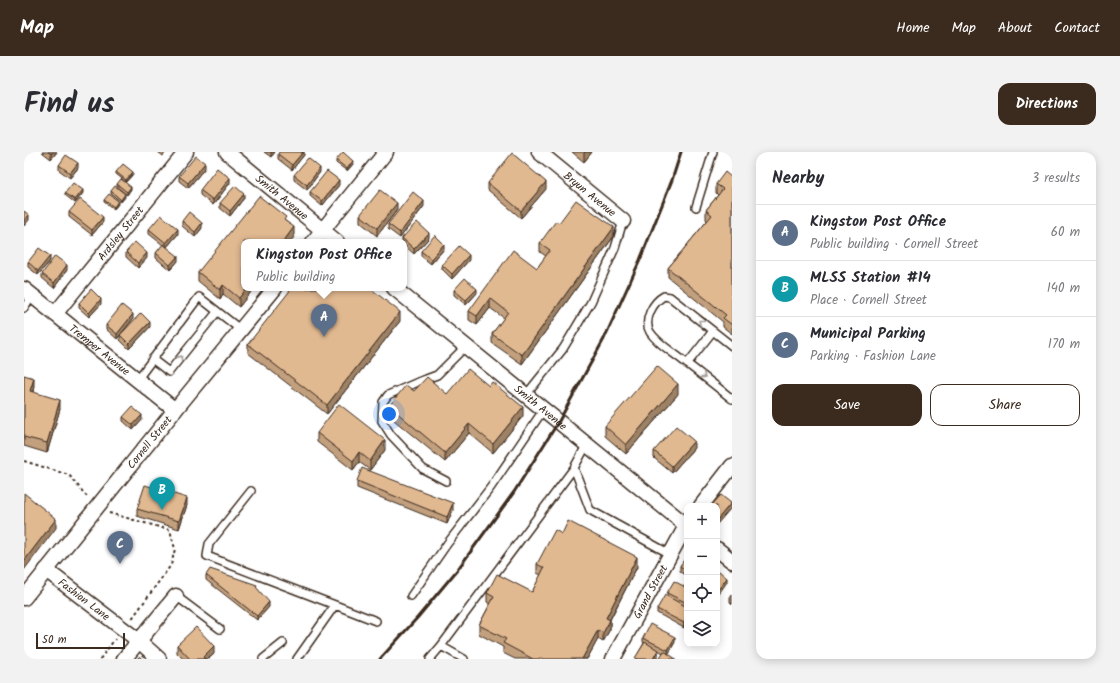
<!DOCTYPE html>
<html lang="en">
<head>
<meta charset="utf-8">
<style>
  :root { --surface:#fff; --page:#f2f2f3; --text:#2b2b33; --muted:#7c7c81; --line:#e1e1e2; --accent:#3b2a1e }
  body { margin:0; font-family:Kalam,sans-serif; background:var(--page); color:var(--text) }
  .controls { position:absolute; right:12px; bottom:12px; display:grid; overflow:hidden; border-radius:8px; box-shadow:0 2px 10px #0003 }
  .controls button { width:36px; height:36px; display:grid; place-items:center; padding:0; border:0; border-bottom:1px solid var(--line); background:var(--surface); color:var(--text); font:20px sans-serif }
  .scale { position:absolute; left:12px; bottom:10px; width:89px; box-sizing:border-box; padding-left:4px; border:2px solid #3b2a1e; border-top:0; font-size:11px; line-height:14px; white-space:nowrap; color:#3b2a1e; -webkit-text-stroke:3px #fff; paint-order:stroke }
  .you { position:absolute; left:365px; top:262px; width:14px; height:14px; margin:-10px; border:3px solid #fff; border-radius:50%; background:#1a73e8; box-shadow:0 0 0 6px #1a73e833 }
  .badge { display:grid; place-items:center; width:26px; height:26px; border-radius:50%; background:var(--accent); color:#fff; font-size:13px; font-weight:700 }
  .pin { position:absolute; translate:-50% -33px; filter:drop-shadow(0 1px 2px #0008) }
  .pin::after { content:''; position:absolute; top:21px; width:14px; height:12px; background:inherit; clip-path:polygon(0 0,100% 0,50% 100%) }
  .popup { position:absolute; left:217px; top:87px; width:166px; height:52px; box-sizing:border-box; display:grid; place-content:center; border-radius:8px; background:var(--surface); filter:drop-shadow(0 1px 3px #0005); font-size:13px; white-space:nowrap; color:var(--muted) }
  .popup b { font-size:15px; color:var(--text) }
  .popup::after { content:''; position:absolute; left:50%; top:100%; margin-left:-8px; border:8px solid transparent; border-top-color:var(--surface) }
  .list { margin:0; padding:0; list-style:none }
  h2 { display:flex; justify-content:space-between; align-items:center; height:52px; margin:0; padding:0 16px; font-size:17px }
  h2 small { font-size:13px; font-weight:400; color:var(--muted) }
  .list li { display:grid; grid-template-columns:26px 1fr auto; gap:12px; align-items:center; box-sizing:border-box; height:56px; padding:0 16px; border-top:1px solid var(--line) }
  .list b { display:block; font-size:15px; white-space:nowrap }
  .list p { margin:0; font-size:13px; white-space:nowrap; color:var(--muted) }
  .list em { font-size:13px; font-style:normal; color:var(--muted) }
  .actions { display:flex; gap:8px; padding:12px 16px }
  .actions a { flex:1; padding:9px 0; border:1px solid var(--accent); border-radius:12px; text-align:center; font-size:14px; color:var(--accent) }
  .actions .main { background:var(--accent); color:#fff }
  .icon { flex:none; width:22px; height:22px; fill:none; stroke:currentColor; stroke-width:2; stroke-linecap:round; stroke-linejoin:round }
  .map { position:relative; flex:none; width:708px; height:507px; overflow:hidden; border-radius:12px }
  header { display:flex; align-items:center; gap:24px; box-sizing:border-box; height:56px; padding:0 20px; background:var(--accent); color:#fff }
  header strong { font-size:19px }
  nav { display:flex; gap:22px; margin-inline-start:auto; font-size:14px }
  .intro { display:flex; align-items:center; justify-content:space-between; box-sizing:border-box; height:96px; padding:0 24px }
  h1 { margin:0; font-size:28px }
  .button { padding:10px 18px; border-radius:12px; background:var(--accent); color:#fff; font-size:14px; font-weight:700 }
  main { display:flex; gap:24px; padding:0 24px }
  aside { flex:1; background:var(--surface); border-radius:12px; box-shadow:0 2px 10px #0003 }
  .map>svg:first-child { display:block }
  .lines { fill:none; stroke-linecap:round; stroke-linejoin:round }
  .lane-casing { stroke:#3b2a1e; stroke-width:10 }
  .street-casing { stroke:#3b2a1e; stroke-width:17 }
  .path { stroke:#3b2a1e; stroke-width:2; stroke-dasharray:3 3; stroke-linecap:butt }
  .lane { stroke:#fff; stroke-width:7 }
  .street { stroke:#fff; stroke-width:14 }
  .rail { stroke:#3b2a1e; stroke-width:3 }
  .wall { fill:#c29f7d; stroke:#3b2a1e }
  .shaded-wall { fill:#9e8266; stroke:#3b2a1e }
  .building { fill:#e1b991; stroke:#3b2a1e }
  .oneway { stroke:#a79f9a }
  .labels { text-anchor:middle; stroke-width:3; stroke-linejoin:round; paint-order:stroke }
  .street-label { font-size:11px; fill:#3b2a1e; stroke:#fff }
</style>
</head>
<body>
<header>
<strong>Map</strong>
<nav><a>Home</a><a>Map</a><a>About</a><a>Contact</a></nav>
</header>
<div class="intro"><h1>Find us</h1><a class="button">Directions</a></div>
<main>
<div class="map">
<svg width="708" height="507" viewBox="0 0 708 507">
  <rect width="100%" height="100%" fill="#fff"/>
  <filter id="ink" filterUnits="userSpaceOnUse"><feTurbulence type="fractalNoise" baseFrequency=".025" numOctaves="2"/><feDisplacementMap in="SourceGraphic" scale="8" xChannelSelector="R" yChannelSelector="G"/><feConvolveMatrix kernelMatrix="1 2 1 2 8 2 1 2 1" color-interpolation-filters="sRGB"/></filter>
  <g filter="url(#ink)">
    <g class="lines">
      <defs>
        <path id="lane" d="M672,55L689,0
          M0,156L8,143
          M708,194L646,145L640,144C629,150 619,168 626,180C633,191 647,199 657,207C674,220 691,233 708,247
          M128,207L145,220L193,160
          M663,212L689,179
          M113,228L175,145L217,178
          M502,243L539,197L567,150L591,96L599,69
          M563,292L550,316L566,358L646,402
          M422,329L399,317L367,283L358,269L359,250L364,243L394,230L413,223L442,194
          M227,339L185,392L183,404L311,453
          M152,444L196,477
          M387,444L423,392L467,335L520,257
          M417,494L550,316
          M239,507L259,491
          M273,507L311,453L352,469
          M406,507L417,494L440,507"/>
        <g id="street">
          <path id="s1" d="M203,0L313,90"/>
          <path id="s2" d="M515,0L599,69"/>
          <path d="M289,90L362,0"/>
          <path id="s3" d="M370,136L663,374"/>
          <path id="s4" d="M0,137L151,258"/>
          <path id="s5" d="M31,162L162,0"/>
          <path d="M677,354L708,314"/>
          <path d="M693,397L708,409"/>
          <path id="s6" d="M22,418L115,489L135,507"/>
          <path id="s7" d="M0,446L151,258L251,136"/>
          <path d="M100,507L152,444"/>
          <path id="s8" d="M589,507L663,372"/>
        </g>
      </defs>
      <use href="#lane" class="lane-casing"/>
      <use href="#street" class="street-casing"/>
      <path class="path" d="M0,309L45,323L64,346
        M85,361L146,378L151,397L147,413L107,468
        M76,507L91,487"/>
      <use href="#lane" class="lane"/>
      <use href="#street" class="street"/>
      <path class="rail" d="M356,507L394,465L434,417L490,340L535,269L580,187L616,108L648,28L657,0"/>
    </g>
    <path class="wall" d="M18,0H33L27,7Z
      M134,0H142L139,4Z
      M240,0H251L247,5Z
      M280,0V3L268,18L254,7V2Z
      M548,0H568L560,10Z
      M312,8L329,12L323,19L312,11Z
      M35,13L54,16L46,26L35,18Z
      M181,16L164,36L155,29V24Z
      M92,20L109,22L102,30L92,22Z
      M296,20L283,38L270,28V23Z
      M708,26V182L699,175V170L644,125V116L683,69L682,67V58L694,43L692,41V32Z
      M206,31L189,53L176,43V38Z
      M464,31L522,37L497,66L464,38Z
      M93,32L107,37L103,43L93,35Z
      M315,33L298,54L286,44V40Z
      M87,39L101,45L97,50L87,42Z
      M41,41H59L51,51L41,43Z
      M220,46L206,64L196,56V51Z
      M80,48L94,52L90,57L80,50Z
      M400,54L376,86L364,77V72Z
      M373,58L353,84L336,70V63Z
      M45,60L79,70L68,83L45,65Z
      M158,69L178,76L171,85L158,74Z
      M262,69L270,85L220,136H230L215,155L199,142L196,147L174,129V120Z
      M535,71L590,84L498,212L468,191V182L480,166L466,156L453,173L445,168V159L513,116L522,104L516,100V91Z
      M125,77L154,82L143,95L154,109L146,118L132,106V101L139,93L125,82Z
      M378,86H405L390,102L380,93V90H378Z
      M420,97L407,112L397,104V99Z
      M102,100L123,106L114,116L102,105Z
      M445,108L428,127L418,117V113Z
      M26,109L14,123L4,115V110Z
      M43,118L30,136L18,126V122Z
      M430,138L453,141L442,153L430,143Z
      M55,151L77,152L65,165L55,156Z
      M109,167L93,187L82,177V173Z
      M376,169L303,262L224,201V192Z
      M126,175L105,197L96,188V183Z
      M0,223L10,235L9,240L36,257L23,301L0,294Z
      M390,239L423,242L499,264L469,301L445,281L421,310L365,264V254Z
      M654,242L602,302L581,284V274Z
      M99,265L118,268L109,278L99,269Z
      M293,281L361,298L346,318L335,310L329,318L293,290Z
      M670,296L648,321L630,306V299Z
      M333,329L429,358L423,372L333,336Z
      M163,353L155,377L113,364V357Z
      M538,382L613,415L586,468V477L579,490L574,487L563,507H491L479,501V495L455,482V473L466,452L463,450V441L508,440L517,423L513,421V412Z
      M663,404V424L656,419V414Z
      M182,423L233,437L245,455L233,468L182,428Z
      M663,436L661,455L660,476L633,461V457L643,445V441Z
      M708,442V452L706,450V445Z
      M619,486L651,490L644,502L639,501L634,498V503L632,507H611L620,491L619,490Z
      M153,493L190,502L184,507H159L153,501Z"/>
    <path class="shaded-wall" d="M29,0H33L27,7V2Z
      M247,0H251L247,5Z
      M279,0H280V3L268,18V13Z
      M561,0H568L560,10V1Z
      M329,9V12L323,19V17Z
      M54,11V16L46,26V21Z
      M181,11V16L164,36V31Z
      M296,16V20L283,38V33Z
      M109,20V22L102,30V28Z
      M206,26V31L189,53V48Z
      M315,28V33L298,54V49Z
      M522,30V37L497,66V59Z
      M107,35V37L103,43V40Z
      M59,38V41L51,51V48Z
      M101,42V45L97,50V48Z
      M220,42V46L206,64V59Z
      M94,49V52L90,57V55Z
      M400,49V54L376,86V81Z
      M373,51V58L353,84V76Z
      M5,63V68L0,74V69Z
      M79,65V70L68,83V78Z
      M178,71V76L171,85V80Z
      M270,75V85L266,90H259Z
      M590,75V84L498,212V203Z
      M154,77V82L142,96V91Z
      M405,81V86L390,102V97Z
      M420,92V97L407,112V107Z
      M123,101V106L114,116V111Z
      M445,103V108L428,127V122Z
      M26,104V109L14,123V119Z
      M154,104V109L146,118V113Z
      M43,113V118L30,136V131Z
      M199,133V142L196,147V138Z
      M223,136H230L215,155V146Z
      M453,137V141L442,153V148Z
      M466,146V156L453,173V164Z
      M77,147V152L65,165V161Z
      M376,160V169L303,262V253Z
      M109,162V167L93,187V182Z
      M126,170V175L105,197V192Z
      M10,226V235L6,248V239Z
      M654,232V242L602,302V293Z
      M36,248V257L23,301V291Z
      M499,255V264L469,301V292Z
      M118,263V268L109,278V273Z
      M445,272V281L421,310V301Z
      M361,288V298L346,318V309Z
      M670,289V296L648,321V314Z
      M335,300V310L329,318V309Z
      M163,346V353L155,377V369Z
      M429,351V358L423,372V365Z
      M707,351V356L693,372V368Z
      M32,367V376L0,418V409Z
      M613,405V415L582,475V466Z
      M703,426V430L694,443V438Z
      M663,447V451L661,455V450Z
      M245,450V455L233,468V464Z
      M663,465V470L660,476V471Z
      M586,468V477L579,490V481Z
      M574,478V487L563,507H558Z
      M651,485V490L644,503V498Z
      M190,494V502L184,507H179V505Z
      M634,498V503L632,507H629Z"/>
    <path class="building" d="M24,0H29L27,2Z
      M255,0H279L268,13L254,2Z
      M319,0L329,9L323,17L312,8Z
      M488,1L522,30L497,59L464,31Z
      M42,3L54,11L46,21L35,13Z
      M172,4L181,11L164,31L155,24Z
      M284,6L296,16L283,33L270,23Z
      M99,12L109,20L102,28L92,20Z
      M193,16L206,26L189,48L176,38Z
      M303,19L315,28L298,49L286,40Z
      M701,20L708,26V173L699,166L702,163L644,116L688,63L682,58L699,37L692,32Z
      M97,27L107,35L103,40L93,32Z
      M49,31L59,38L51,48L41,41Z
      M91,34L101,42L97,48L87,39Z
      M211,34L220,42L206,59L196,51Z
      M356,38L373,51L353,76L336,63Z
      M389,40L400,49L376,81L364,72Z
      M85,42L94,49L90,55L80,48Z
      M235,44L262,65L260,68L270,75L259,90H220V136H223L215,146L199,133L196,138L174,120Z
      M56,47L79,65L68,78L45,60Z
      M552,48L590,75L498,203L468,182L484,160L466,146L453,164L445,159L489,98L513,116L526,98L516,91L532,69L535,71Z
      M0,59L5,63L0,69Z
      M165,60L178,71L171,80L158,69Z
      M137,63L154,77L142,91L125,77Z
      M393,70L405,81L390,97L378,86Z
      M411,83L420,92L407,107L397,99Z
      M111,90L123,101L114,111L102,100Z
      M139,92L154,104L146,113L132,101Z
      M435,94L445,103L428,122L418,113Z
      M15,96L26,104L14,119L4,110Z
      M31,104L43,113L30,131L18,122Z
      M441,126L453,137L442,148L430,138Z
      M268,136H346L376,160L303,253L224,192Z
      M67,137L77,147L65,161L55,151Z
      M98,153L109,162L93,182L82,173Z
      M117,161L126,170L105,192L96,183Z
      M633,214L654,232L602,293L581,274Z
      M444,217L465,234L468,230L499,255L469,292L445,272L421,301L365,254L382,233L390,239L403,225L423,242Z
      M0,223L10,226L6,239L36,248L23,291L0,285Z
      M315,252L361,288L346,309L335,300L329,309L293,281Z
      M108,255L118,263L109,273L99,265Z
      M652,274L670,289L648,314L630,299Z
      M338,316L429,351L423,365L333,329Z
      M121,333L163,346L155,369L113,357Z
      M0,341L32,367L0,409Z
      M697,343L707,351L693,368V354H687Z
      M544,369L613,405L582,466L586,468L579,481L574,478L558,507H509L479,491L482,487L455,473L470,445L463,441L473,422L508,440L520,416L513,412L531,378L538,382Z
      M663,404V419L656,414Z
      M186,417L233,433L232,435L245,450L233,464L182,423Z
      M695,419L703,426L694,438H693V421Z
      M650,429L663,436V447L661,450L643,441Z
      M641,443L663,455V465L660,471L633,457Z
      M626,472L651,485L644,498L619,486Z
      M172,475L190,494L179,505L181,507H166L153,493Z
      M621,490L634,498L629,507H613L611,506Z
      M640,499L652,507H635Z
      M116,504L119,507H113Z"/>
    <defs><path id="oneway-chevron" d="M-2-3.5L2.5 0L-2 3.5" fill="none" stroke-width="1.6" stroke-linecap="round" stroke-linejoin="round"/></defs>
    <g class="oneway">
      <use href="#oneway-chevron" transform="translate(677 170) rotate(-142)"/>
      <use href="#oneway-chevron" transform="translate(156 206) rotate(-52)"/>
      <use href="#oneway-chevron" transform="translate(679 224) rotate(38)"/>
    </g>
  </g>
  <g class="labels">
    <g class="street-label">
      <text dy="4" stroke="none"><textPath href="#s2" startOffset="66">Bryun Avenue</textPath></text>
      <text dy="4" stroke="none"><textPath href="#s1" startOffset="71">Smith Avenue</textPath></text>
      <text dy="4" stroke="none"><textPath href="#s5" startOffset="104">Ardsley Street</textPath></text>
      <text dy="4" stroke="none"><textPath href="#s4" startOffset="97">Tremper Avenue</textPath></text>
      <text dy="4" stroke="none"><textPath href="#s3" startOffset="189">Smith Avenue</textPath></text>
      <text dy="4" stroke="none"><textPath href="#s7" startOffset="200">Cornell Street</textPath></text>
      <text dy="4" stroke="none"><textPath href="#s8" startOffset="77">Grand Street</textPath></text>
      <text dy="4" stroke="none"><textPath href="#s6" startOffset="48">Fashion Lane</textPath></text>
    </g>
  </g>
</svg>
<div class="controls">
<button>+</button>
<button>−</button>
<button><svg class="icon" aria-label="locate" viewBox="0 0 24 24"><circle cx="12" cy="12" r="6"/><path d="M12 2v4M12 18v4M2 12h4M18 12h4"/></svg></button>
<button><svg class="icon" aria-label="layers" viewBox="0 0 24 24"><path d="M12 4l9 5-9 5-9-5zM3 14l9 5 9-5"/></svg></button>
</div>
<div class="scale">50 m</div>
<div class="you"></div>
<div class="pin badge" style="left:300px;top:185px;background:#5c6f8a">A</div>
<div class="popup"><b>Kingston Post Office</b>Public building</div>
<div class="pin badge" style="left:138px;top:358px;background:#0f9aa8">B</div>
<div class="pin badge" style="left:96px;top:412px;background:#5c6f8a">C</div>
</div>
<aside>
<h2>Nearby<small>3 results</small></h2>
<ul class="list">
<li><span class="badge" style="background:#5c6f8a">A</span><div><b>Kingston Post Office</b><p>Public building · Cornell Street</p></div><em>60 m</em></li>
<li><span class="badge" style="background:#0f9aa8">B</span><div><b>MLSS Station #14</b><p>Place · Cornell Street</p></div><em>140 m</em></li>
<li><span class="badge" style="background:#5c6f8a">C</span><div><b>Municipal Parking</b><p>Parking · Fashion Lane</p></div><em>170 m</em></li>
</ul>
<div class="actions"><a class="main">Save</a><a>Share</a></div>
</aside>
</main>
</body>
</html>
